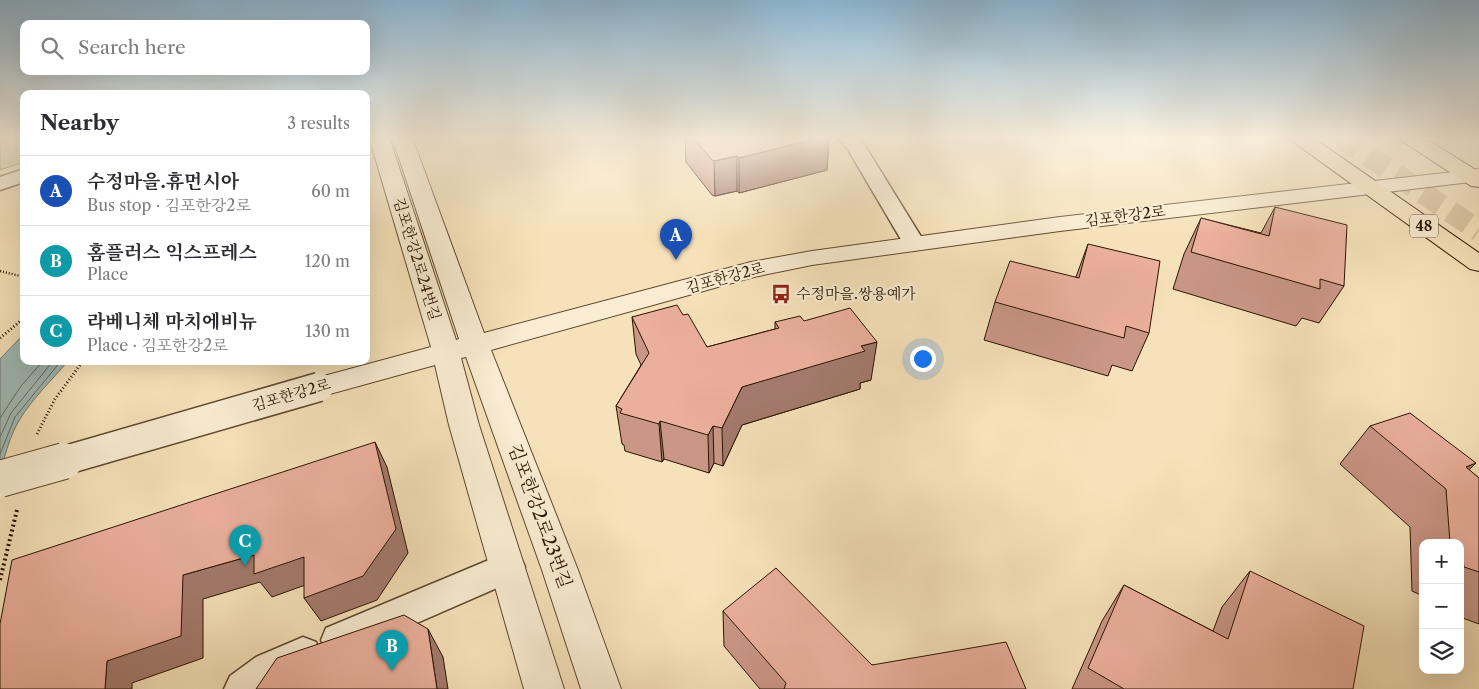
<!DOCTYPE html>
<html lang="en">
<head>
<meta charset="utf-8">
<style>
  :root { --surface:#fff; --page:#f2f2f3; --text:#2b2b33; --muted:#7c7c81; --line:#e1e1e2; --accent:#b45309 }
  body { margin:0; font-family:"Libre Caslon Text","Noto Serif KR",serif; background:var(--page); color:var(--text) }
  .controls { position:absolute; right:15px; bottom:15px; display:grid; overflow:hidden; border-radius:10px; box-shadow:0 5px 20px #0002 }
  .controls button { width:45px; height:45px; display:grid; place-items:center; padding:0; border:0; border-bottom:1px solid var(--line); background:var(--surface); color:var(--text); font:25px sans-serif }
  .you { position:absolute; left:922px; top:358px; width:18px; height:18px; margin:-12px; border:4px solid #fff; border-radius:50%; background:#1a73e8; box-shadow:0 0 0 8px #1a73e833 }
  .badge { display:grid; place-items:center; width:32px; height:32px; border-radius:50%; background:var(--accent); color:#fff; font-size:16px; font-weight:700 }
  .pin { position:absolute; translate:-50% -41px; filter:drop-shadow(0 1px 2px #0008) }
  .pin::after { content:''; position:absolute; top:26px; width:18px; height:15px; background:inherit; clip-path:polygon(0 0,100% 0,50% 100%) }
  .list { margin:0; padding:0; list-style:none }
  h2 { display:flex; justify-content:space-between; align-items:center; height:65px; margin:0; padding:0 20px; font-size:21px }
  h2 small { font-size:16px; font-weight:400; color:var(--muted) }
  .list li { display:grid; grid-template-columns:32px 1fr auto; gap:15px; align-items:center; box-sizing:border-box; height:70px; padding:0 20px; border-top:1px solid var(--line) }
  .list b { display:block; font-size:19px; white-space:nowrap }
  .list p { margin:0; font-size:16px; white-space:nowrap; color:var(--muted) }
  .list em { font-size:16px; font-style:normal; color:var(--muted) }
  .icon { flex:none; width:28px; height:28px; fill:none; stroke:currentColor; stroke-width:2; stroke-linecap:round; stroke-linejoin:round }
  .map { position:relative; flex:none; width:1479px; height:689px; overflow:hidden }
  .search { position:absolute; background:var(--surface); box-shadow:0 5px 20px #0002; left:20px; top:20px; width:350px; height:55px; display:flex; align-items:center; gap:12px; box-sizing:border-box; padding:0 18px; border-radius:10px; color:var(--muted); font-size:19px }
  .panel { position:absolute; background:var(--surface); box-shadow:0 5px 20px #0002; left:20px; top:90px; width:350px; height:275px; border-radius:10px }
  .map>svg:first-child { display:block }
  .green { fill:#c3c18b; stroke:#776a46 }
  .water { fill:#9fbcb8; stroke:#71796e }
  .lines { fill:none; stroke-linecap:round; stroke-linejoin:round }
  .shore { stroke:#65685c; stroke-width:1 }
  .primary-tunnel { stroke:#d8c39e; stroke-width:22; stroke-dasharray:22 11; stroke-linecap:butt }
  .minor-casing { stroke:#5e482e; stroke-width:3 }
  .tertiary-casing { stroke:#5e482e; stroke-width:2 }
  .primary-casing { stroke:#2b1400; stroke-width:2 }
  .path-far2 { stroke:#2b1400; stroke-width:2.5; stroke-dasharray:1 2; stroke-linecap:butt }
  .path-far1 { stroke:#2b1400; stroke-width:3; stroke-dasharray:1 2.5; stroke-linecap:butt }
  .path { stroke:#2b1400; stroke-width:4; stroke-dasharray:2 3; stroke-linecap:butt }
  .minor { fill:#f9ecd2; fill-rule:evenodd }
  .tertiary { fill:#f9ecd2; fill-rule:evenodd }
  .primary { fill:#f6e2ba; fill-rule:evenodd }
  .tertiary-bridge-far1-casing { stroke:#5e482e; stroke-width:31; stroke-linecap:butt }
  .tertiary-bridge-casing { stroke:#5e482e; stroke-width:38; stroke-linecap:butt }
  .tertiary-bridge-far1 { stroke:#f9ecd2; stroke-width:28 }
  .tertiary-bridge { stroke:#f9ecd2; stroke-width:36 }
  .wall { fill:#ca9787; stroke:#2b1400 }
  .shaded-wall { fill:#a47b6e; stroke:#2b1400 }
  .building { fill:#ebb09d; stroke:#2b1400 }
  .labels { text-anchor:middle; stroke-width:4.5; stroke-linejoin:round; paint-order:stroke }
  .shield { fill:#f9ecd2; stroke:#69553f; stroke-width:1 }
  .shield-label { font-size:14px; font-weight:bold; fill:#2b1400 }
  .street-label { font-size:15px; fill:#2b1400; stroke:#f9ecd2 }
  .poi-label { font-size:15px; fill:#2b1400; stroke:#f9ecd2; text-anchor:start }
  .near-street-label { font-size:18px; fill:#2b1400; stroke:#f9ecd2 }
</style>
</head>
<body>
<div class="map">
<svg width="1479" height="689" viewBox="0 0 1479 689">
  <rect width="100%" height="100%" fill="#f6e2ba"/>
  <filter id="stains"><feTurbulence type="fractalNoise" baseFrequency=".004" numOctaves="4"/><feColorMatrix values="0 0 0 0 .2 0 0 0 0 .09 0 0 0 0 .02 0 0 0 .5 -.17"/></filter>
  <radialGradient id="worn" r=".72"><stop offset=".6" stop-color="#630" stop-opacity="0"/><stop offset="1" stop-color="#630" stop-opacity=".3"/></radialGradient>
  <path class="green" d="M0,137H24V162L0,170Z"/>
  <path class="water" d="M24,334V361H68C52,380 33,398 20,419C10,435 5,455 0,474V359Z"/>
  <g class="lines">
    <path class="shore" d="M0,418L21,386L43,361
      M0,437L11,413L53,361
      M0,454L15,417L61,361"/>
    <path class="primary-tunnel" d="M1341,137L1479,231"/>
    <defs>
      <path id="minor" d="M836,137H857L862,141L925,243L922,248L914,250L906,248L847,148Z
        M24,169V182L0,190V177Z
        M508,552L520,556L525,567L520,578L339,657L326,652L321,640L326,628Z
        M303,637L316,642L321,655L316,668L282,683L274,689H224L230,676L256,657Z"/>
      <path id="tertiary" d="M369,137H389L456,340L459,339L392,137H412L484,333L751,262L812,251L1060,217L1479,169V181L1060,231L812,265L754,277L491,350L578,570L621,689H581L542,570L466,357L461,358L479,425L564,689H524L449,425L435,365L319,397L309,394L304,387L309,380L431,347Z"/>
      <path id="primary" d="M1289,137H1312L1479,253V271L1470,269L1292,141Z
        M1399,137H1423L1479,172V187L1471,186L1402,141Z"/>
    </defs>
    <use href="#minor" class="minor-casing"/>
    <use href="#tertiary" class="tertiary-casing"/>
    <use href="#primary" class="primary-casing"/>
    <path class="path-far2" d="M0,271L24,277"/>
    <path class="path-far1" d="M0,338L24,318
      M37,434L55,399L83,361"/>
    <path class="path" d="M0,580L17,510"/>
    <use href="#minor" class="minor"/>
    <use href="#tertiary" class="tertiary"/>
    <use href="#primary" class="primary"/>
    <defs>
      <path id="tertiary-bridge-far1" d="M59,462L319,387"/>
      <path id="tertiary-bridge" d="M0,479L64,461"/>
    </defs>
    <use href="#tertiary-bridge-far1" class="tertiary-bridge-far1-casing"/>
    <use href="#tertiary-bridge" class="tertiary-bridge-casing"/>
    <use href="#tertiary-bridge-far1" class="tertiary-bridge-far1"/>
    <use href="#tertiary-bridge" class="tertiary-bridge"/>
  </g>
  <path class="wall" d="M685,137H829L827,170L739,193L737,191L715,196L712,195L686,162Z
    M1275,207L1344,286L1319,323L1302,318L1296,326L1173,289L1184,254L1201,218L1261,233Z
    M1088,244L1149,333L1132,371L1112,365L1108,376L984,340L995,302L1076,277Z
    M683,315L707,347L775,329V322L804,321L871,380L860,383V389L742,425L723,466L714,463L709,473L664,459L662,462L625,451L624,445L622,444L616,406L641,365L636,354L632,317Z
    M1370,426L1476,463L1469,470L1479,478V624L1460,617V543H1423V596L1412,591L1410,527L1340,464Z
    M1250,571L1353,689H1072L1102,621L1124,585L1213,631L1222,607Z
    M723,611L872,665L1026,689H760L724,646Z"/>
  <path class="shaded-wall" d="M822,137H829L827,170L739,193V158Z
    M737,156V191L715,196L714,161Z
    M877,342L871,380L860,383V389L742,425L723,466L722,428L742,387L861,346Z
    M660,421L664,459L662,462L659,424Z
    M713,426L714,463L709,473L708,435Z
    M375,442L387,467L408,553L377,600L321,621L304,598Z
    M1476,463L1446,493L1466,467Z
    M254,555L304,557L319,580L272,597L260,582L203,599V658L132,683V689H105L107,661L183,575Z
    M428,629L443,657L448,689H437Z"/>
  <path class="building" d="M692,137H822L739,158L737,156L714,161L711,159Z
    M1275,207L1347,225L1344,286L1320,279V289L1191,252L1201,218L1269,236Z
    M1088,244L1160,261L1149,333L1126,326L1124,338L995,302L1010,261L1079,278Z
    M677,305L683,315L688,314L707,347L779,328L775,322L800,316L804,321L850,308L877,342L861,346L865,351L742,387L722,428L713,426L708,435L660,421L659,424L620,413L622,409L616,406L649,353L632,317Z
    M1410,413L1476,463L1466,467L1479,478V572L1464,567L1463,559L1460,558V543H1450L1446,489L1370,426Z
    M375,442L396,529L363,576L304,598V557L254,574V555L183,575L181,636L107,661L105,689H0V624L12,560Z
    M776,568L872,665L1006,642L1026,689H784L786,683L723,611Z
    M1250,571L1364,626L1353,689H1124L1088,668L1124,585L1228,639Z
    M404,615L428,629L437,689H256L277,658Z"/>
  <linearGradient id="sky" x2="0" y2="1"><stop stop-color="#8bb7d5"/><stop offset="0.59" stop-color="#fbf2e0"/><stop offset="1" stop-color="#fbf2e0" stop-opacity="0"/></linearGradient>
  <rect width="1479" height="234" fill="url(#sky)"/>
  <defs>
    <symbol id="bus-bare" viewBox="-9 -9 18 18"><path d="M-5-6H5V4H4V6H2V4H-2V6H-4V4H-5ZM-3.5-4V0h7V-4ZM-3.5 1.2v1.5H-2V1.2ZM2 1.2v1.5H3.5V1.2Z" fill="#8f2418" stroke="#f9ecd2" stroke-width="2.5" paint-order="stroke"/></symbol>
  </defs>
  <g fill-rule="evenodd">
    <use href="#bus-bare" x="767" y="280" width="28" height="28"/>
  </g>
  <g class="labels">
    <rect class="shield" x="1410" y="214.5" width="28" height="23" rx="4"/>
    <g class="shield-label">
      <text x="1424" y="231">48</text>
    </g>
    <g class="street-label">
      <text transform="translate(1125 216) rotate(-7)" y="5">김포한강2로</text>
      <text transform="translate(417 259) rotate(73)" y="5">김포한강2로24번길</text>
      <text transform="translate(725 278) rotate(-15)" y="5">김포한강2로</text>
      <text transform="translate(291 395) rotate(-16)" y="5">김포한강2로</text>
    </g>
    <g class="poi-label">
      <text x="796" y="299">수정마을.쌍용예가</text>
    </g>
    <g class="near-street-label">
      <text transform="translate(540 516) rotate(70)" y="6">김포한강2로23번길</text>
    </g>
  </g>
  <rect width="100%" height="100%" filter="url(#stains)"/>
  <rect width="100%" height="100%" fill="url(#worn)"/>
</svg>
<div class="controls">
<button>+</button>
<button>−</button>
<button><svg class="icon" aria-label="layers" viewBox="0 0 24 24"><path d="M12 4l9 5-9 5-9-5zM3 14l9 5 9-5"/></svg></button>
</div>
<div class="you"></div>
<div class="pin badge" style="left:676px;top:260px;background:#1a4fb4">A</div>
<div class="pin badge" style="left:392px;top:671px;background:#0f9aa8">B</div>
<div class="pin badge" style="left:245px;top:566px;background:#0f9aa8">C</div>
<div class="search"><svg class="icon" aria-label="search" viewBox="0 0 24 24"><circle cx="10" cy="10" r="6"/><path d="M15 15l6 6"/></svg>Search here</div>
<section class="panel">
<h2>Nearby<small>3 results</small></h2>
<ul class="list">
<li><span class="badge" style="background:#1a4fb4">A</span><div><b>수정마을.휴먼시아</b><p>Bus stop · 김포한강2로</p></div><em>60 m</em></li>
<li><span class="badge" style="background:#0f9aa8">B</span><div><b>홈플러스 익스프레스</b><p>Place</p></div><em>120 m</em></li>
<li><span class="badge" style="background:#0f9aa8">C</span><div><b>라베니체 마치에비뉴</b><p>Place · 김포한강2로</p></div><em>130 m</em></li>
</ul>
</section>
</div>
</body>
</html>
